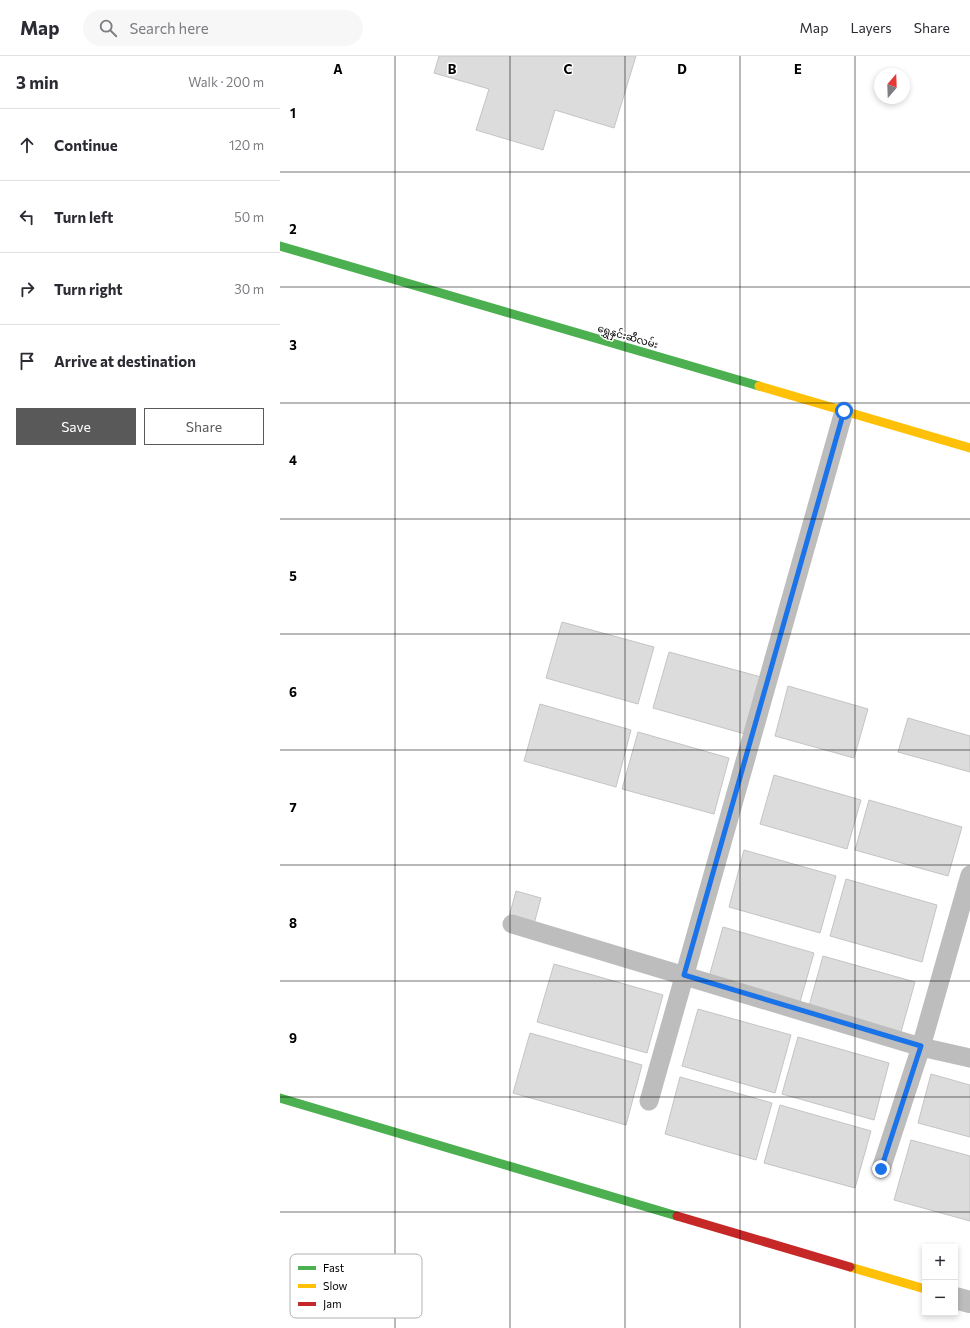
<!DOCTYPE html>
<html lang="en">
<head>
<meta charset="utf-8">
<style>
  :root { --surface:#fff; --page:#f7f7f7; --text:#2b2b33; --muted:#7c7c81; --line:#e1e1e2; --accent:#595959 }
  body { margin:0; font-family:Commissioner,"Noto Sans Myanmar",sans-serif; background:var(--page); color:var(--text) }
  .controls { position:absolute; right:12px; bottom:12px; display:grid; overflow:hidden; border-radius:0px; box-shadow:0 2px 6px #0003 }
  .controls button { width:36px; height:36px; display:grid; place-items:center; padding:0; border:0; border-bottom:1px solid var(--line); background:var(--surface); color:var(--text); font:20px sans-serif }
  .compass { position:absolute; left:594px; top:12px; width:36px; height:36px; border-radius:50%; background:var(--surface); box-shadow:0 2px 6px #0003; rotate:19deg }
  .stop { position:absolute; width:12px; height:12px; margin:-9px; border:3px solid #1a73e8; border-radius:50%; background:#fff }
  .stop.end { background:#1a73e8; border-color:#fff; box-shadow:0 1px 4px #0008 }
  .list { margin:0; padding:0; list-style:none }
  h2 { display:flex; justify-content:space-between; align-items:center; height:52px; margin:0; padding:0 16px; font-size:17px }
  h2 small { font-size:13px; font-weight:400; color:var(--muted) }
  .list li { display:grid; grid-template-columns:26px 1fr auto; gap:12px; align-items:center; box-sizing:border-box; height:72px; padding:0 16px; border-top:1px solid var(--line) }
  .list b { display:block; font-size:15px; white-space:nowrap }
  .list em { font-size:13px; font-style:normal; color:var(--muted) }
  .actions { display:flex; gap:8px; padding:12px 16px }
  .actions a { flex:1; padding:9px 0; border:1px solid var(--accent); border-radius:0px; text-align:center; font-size:14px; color:var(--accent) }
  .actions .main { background:var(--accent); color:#fff }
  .icon { flex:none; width:22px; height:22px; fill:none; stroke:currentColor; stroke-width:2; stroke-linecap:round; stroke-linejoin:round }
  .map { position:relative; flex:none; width:690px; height:1272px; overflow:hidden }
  header { display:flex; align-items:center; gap:24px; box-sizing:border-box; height:56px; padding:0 20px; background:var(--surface); border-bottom:1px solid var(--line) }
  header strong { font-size:19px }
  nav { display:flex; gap:22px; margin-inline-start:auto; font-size:14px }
  .search { width:280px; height:36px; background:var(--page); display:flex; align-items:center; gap:10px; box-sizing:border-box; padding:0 14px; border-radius:22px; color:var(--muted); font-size:15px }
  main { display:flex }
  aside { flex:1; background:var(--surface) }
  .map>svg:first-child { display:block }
  .building { fill:#dcdcdc; stroke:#c4c4c4 }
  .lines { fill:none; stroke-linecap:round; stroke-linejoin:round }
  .lane { stroke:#bdbdbd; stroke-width:19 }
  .street { stroke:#bdbdbd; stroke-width:22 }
  .fast { stroke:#4caf50; stroke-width:9 }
  .slow { stroke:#ffc107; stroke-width:9 }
  .jam { stroke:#c62828; stroke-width:9 }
  .route { stroke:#1a73e8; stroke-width:5 }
  .grid { fill:none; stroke:#000; stroke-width:1; stroke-opacity:0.55 }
  .labels { text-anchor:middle; stroke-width:3; stroke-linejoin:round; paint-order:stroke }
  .street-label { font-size:10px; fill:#000; stroke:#fff }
  .key { fill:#fff; stroke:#b2b2b2; stroke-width:1 }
  .key-label { font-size:11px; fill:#000 }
  .grid-label { font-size:13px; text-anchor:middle; font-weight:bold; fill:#000; stroke:#fff; stroke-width:3; stroke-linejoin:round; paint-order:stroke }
</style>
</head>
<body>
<header>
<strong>Map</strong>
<div class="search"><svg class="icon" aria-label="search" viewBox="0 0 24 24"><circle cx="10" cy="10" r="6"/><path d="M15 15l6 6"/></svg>Search here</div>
<nav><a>Map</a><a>Layers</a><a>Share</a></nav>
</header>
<main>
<aside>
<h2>3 min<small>Walk · 200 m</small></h2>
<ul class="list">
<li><svg class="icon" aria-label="ahead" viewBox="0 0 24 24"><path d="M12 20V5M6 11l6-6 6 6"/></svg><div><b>Continue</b></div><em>120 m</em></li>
<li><svg class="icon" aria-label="left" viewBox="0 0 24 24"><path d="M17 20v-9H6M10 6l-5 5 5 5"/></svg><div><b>Turn left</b></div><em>50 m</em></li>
<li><svg class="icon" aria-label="right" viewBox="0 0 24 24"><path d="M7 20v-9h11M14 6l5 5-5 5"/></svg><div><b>Turn right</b></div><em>30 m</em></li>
<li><svg class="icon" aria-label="arrive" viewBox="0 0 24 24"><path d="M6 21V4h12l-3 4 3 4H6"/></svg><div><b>Arrive at destination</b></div></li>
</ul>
<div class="actions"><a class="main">Save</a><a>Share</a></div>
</aside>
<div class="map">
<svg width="690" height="1272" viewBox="0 0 690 1272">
  <rect width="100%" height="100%" fill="#fff"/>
  <path class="building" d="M159,0H356L334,72L275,54L263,94L196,74L209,33L154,17Z
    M282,566L374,591L358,648L266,622Z
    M389,596L481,621L465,678L373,652Z
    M508,630L588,653L574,702L495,680Z
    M260,648L351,674L336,731L244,705Z
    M628,662L690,680V716L618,696Z
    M358,676L449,702L434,758L342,733Z
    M494,719L581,744L567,793L480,768Z
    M589,744L682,771L668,820L575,794Z
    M464,794L556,820L540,877L449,851Z
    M566,823L657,849L642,906L550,880Z
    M236,835L261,842L251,879L226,872Z
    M443,871L534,897L518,953L427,928Z
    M543,900L635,926L619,983L527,957Z
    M274,908L383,939L367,997L257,966Z
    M418,953L511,979L495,1037L402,1010Z
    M250,977L362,1009L346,1069L233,1037Z
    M518,981L609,1007L594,1064L502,1038Z
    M651,1018L690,1029V1081L638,1067Z
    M400,1021L492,1047L476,1104L385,1078Z
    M500,1049L591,1075L575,1132L484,1107Z
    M631,1084L690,1100V1165L614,1144Z"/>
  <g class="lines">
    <path class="lane" d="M232,868L641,991L690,1002
      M369,1045L564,355
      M601,1113L641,991L690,819"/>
    <path class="street" d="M675,1242L690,1246"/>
    <path class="fast" d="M0,190L479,330
      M0,1042L397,1160"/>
    <path class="slow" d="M479,330L690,392
      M570,1211L645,1233"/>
    <path class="jam" d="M397,1160L570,1211"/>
  </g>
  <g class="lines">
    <path class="route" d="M564,355L404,919L641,990L601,1113"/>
  </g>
  <path class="grid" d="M115,0V1272M230,0V1272M345,0V1272M460,0V1272M575,0V1272M0,116H690M0,231H690M0,347H690M0,463H690M0,578H690M0,694H690M0,809H690M0,925H690M0,1041H690M0,1156H690"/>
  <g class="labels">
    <g class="street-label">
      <text transform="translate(348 280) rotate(16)" y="4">ရွှေနှင်းဆီလမ်း</text>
    </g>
  </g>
  <rect x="10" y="1198" width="132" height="64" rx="6" class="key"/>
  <rect x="18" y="1210" width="18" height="4" fill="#4caf50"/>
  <rect x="18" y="1228" width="18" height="4" fill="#ffc107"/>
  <rect x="18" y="1246" width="18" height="4" fill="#c62828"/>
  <g class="key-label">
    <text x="43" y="1216">Fast</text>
    <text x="43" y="1234">Slow</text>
    <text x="43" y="1252">Jam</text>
  </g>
  <g class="grid-label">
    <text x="58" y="18">A</text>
    <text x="172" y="18">B</text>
    <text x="288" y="18">C</text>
    <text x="402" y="18">D</text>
    <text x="518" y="18">E</text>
    <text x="13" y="62">1</text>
    <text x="13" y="178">2</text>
    <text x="13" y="294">3</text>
    <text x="13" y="409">4</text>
    <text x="13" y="525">5</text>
    <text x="13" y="641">6</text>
    <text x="13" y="756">7</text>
    <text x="13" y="872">8</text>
    <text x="13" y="987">9</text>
  </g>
</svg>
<div class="controls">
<button>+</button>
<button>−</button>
</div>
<svg class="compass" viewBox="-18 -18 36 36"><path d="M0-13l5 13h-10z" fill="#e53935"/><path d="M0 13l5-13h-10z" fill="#7c7c81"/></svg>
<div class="stop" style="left:564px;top:355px"></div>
<div class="stop end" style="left:601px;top:1113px"></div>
</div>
</main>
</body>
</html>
